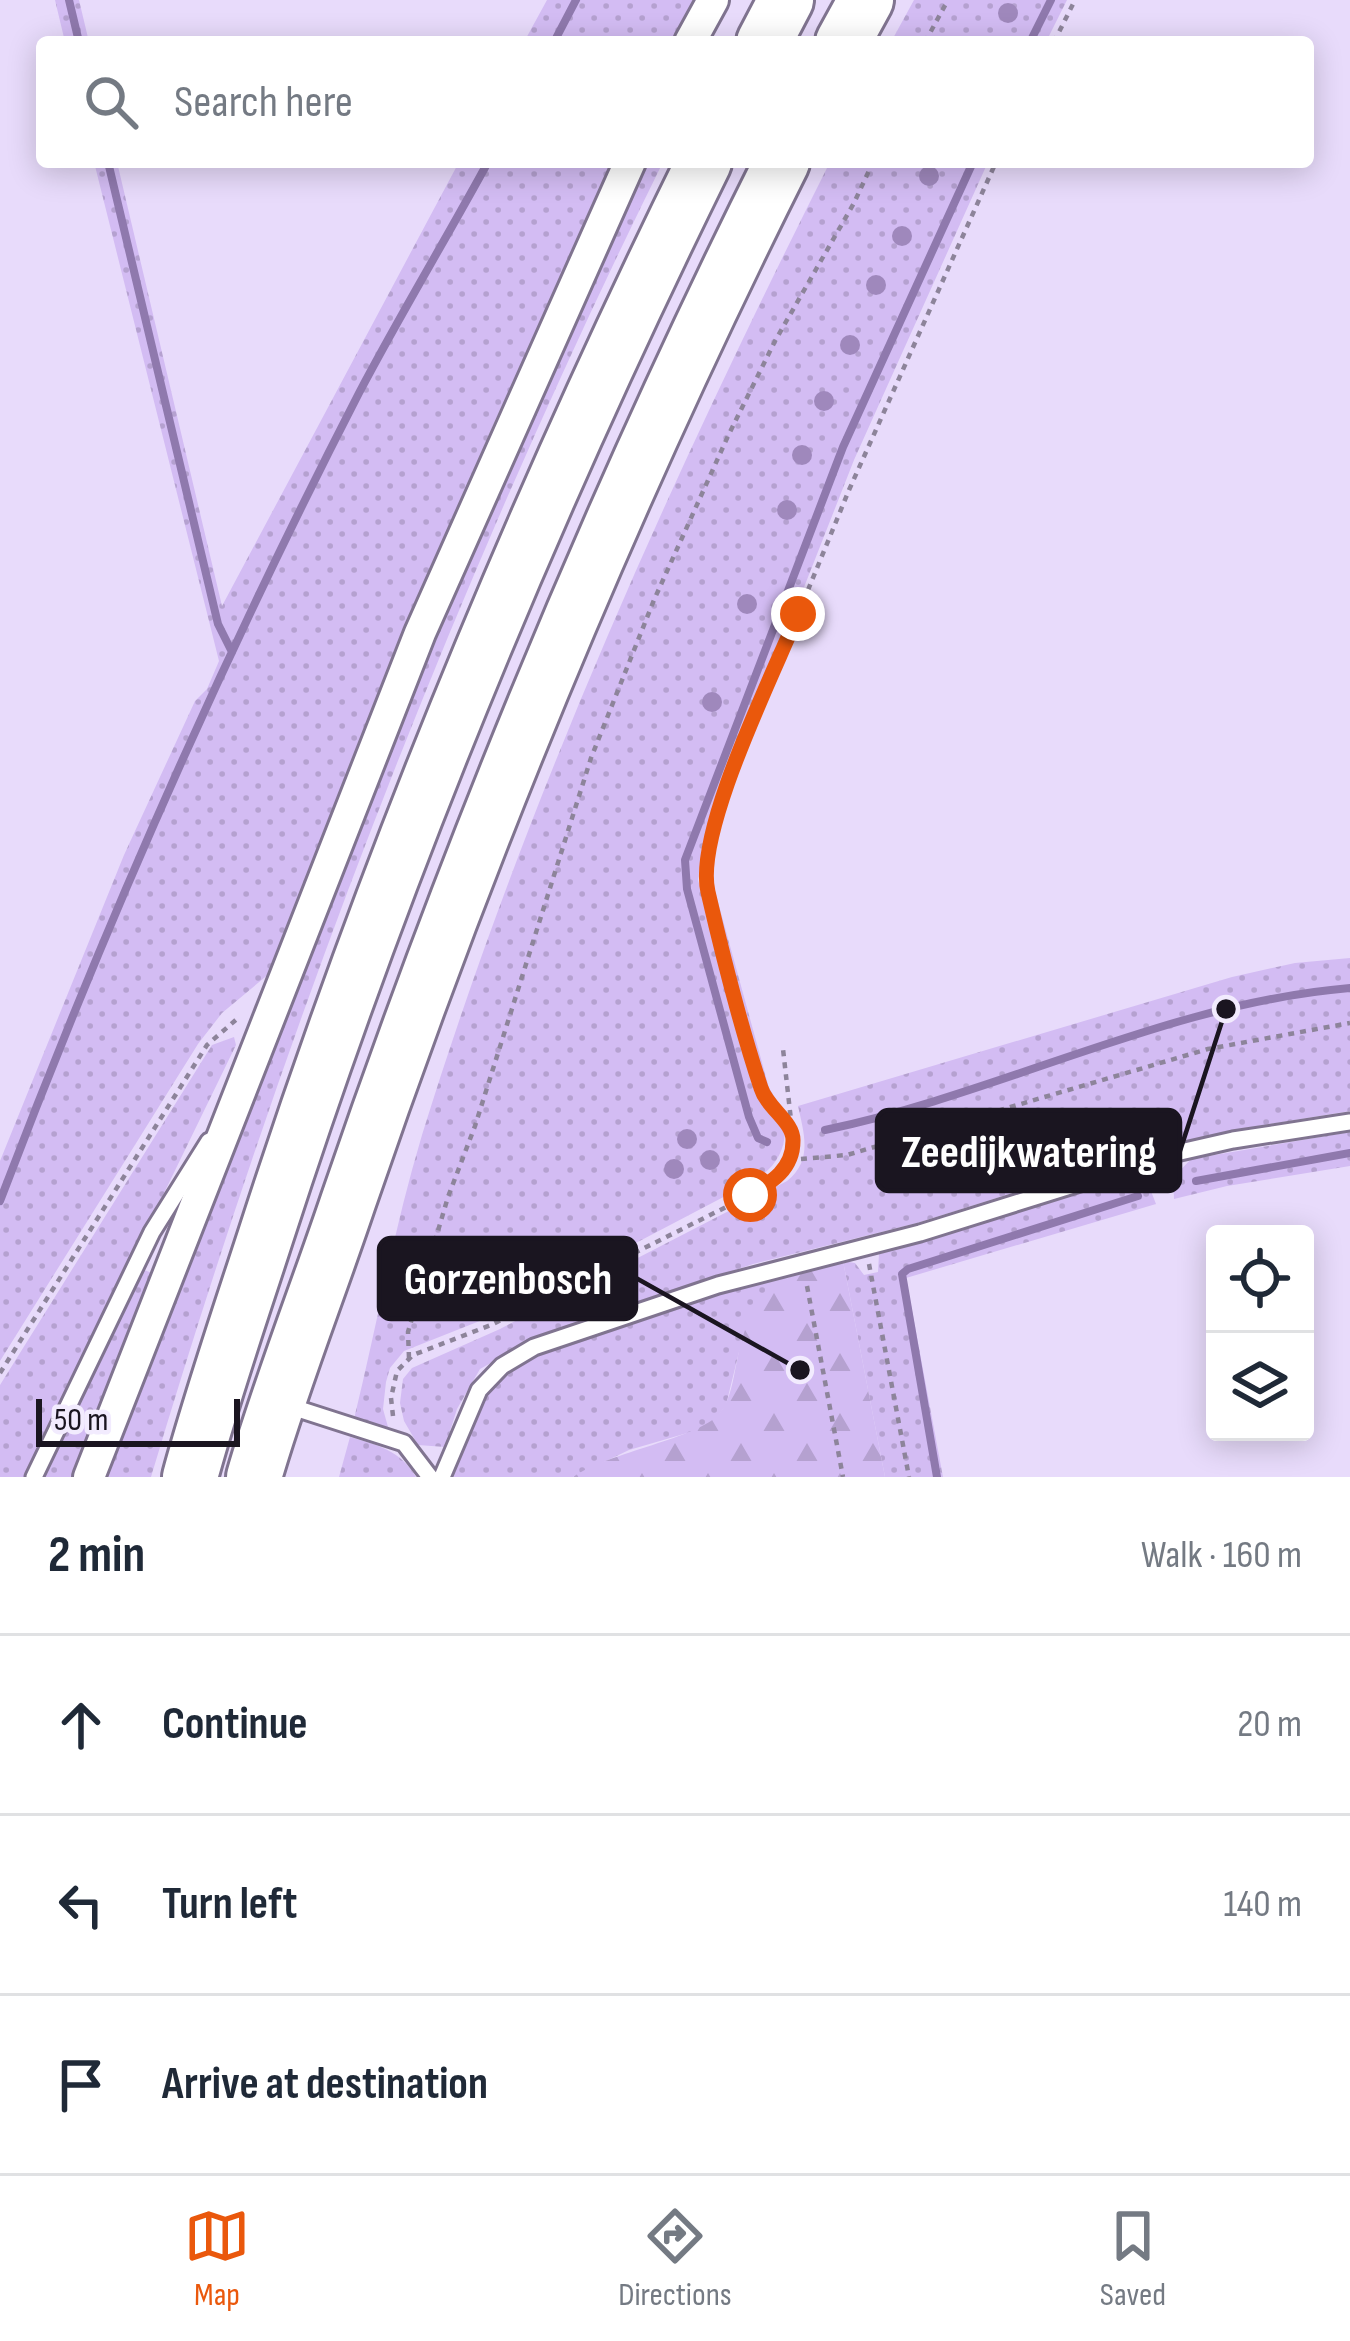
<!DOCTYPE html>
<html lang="en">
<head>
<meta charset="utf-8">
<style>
  :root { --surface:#fff; --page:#f2f2f3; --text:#1f2937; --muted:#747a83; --line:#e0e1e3; --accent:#ea580c }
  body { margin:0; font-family:"Sofia Sans Condensed",sans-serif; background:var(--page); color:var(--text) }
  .controls { position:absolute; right:36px; bottom:36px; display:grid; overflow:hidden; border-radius:12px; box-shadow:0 6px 30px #0003 }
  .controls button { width:108px; height:108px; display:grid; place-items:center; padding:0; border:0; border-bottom:3px solid var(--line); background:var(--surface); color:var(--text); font:60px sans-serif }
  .scale { position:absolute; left:36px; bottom:30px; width:204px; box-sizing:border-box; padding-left:12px; border:6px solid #1a1520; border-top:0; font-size:33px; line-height:42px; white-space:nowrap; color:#1a1520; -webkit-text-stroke:9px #f2ebfe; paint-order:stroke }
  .stop { position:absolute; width:36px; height:36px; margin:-27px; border:9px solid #ea580c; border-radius:50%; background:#fff }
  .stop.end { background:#ea580c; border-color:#fff; box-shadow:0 3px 12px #0008 }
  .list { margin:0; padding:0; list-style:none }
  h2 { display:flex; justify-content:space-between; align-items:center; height:156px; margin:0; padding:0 48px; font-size:51px }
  h2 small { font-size:39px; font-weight:400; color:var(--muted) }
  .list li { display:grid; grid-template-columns:78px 1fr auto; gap:36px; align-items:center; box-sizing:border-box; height:180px; padding:0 48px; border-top:3px solid var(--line) }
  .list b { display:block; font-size:45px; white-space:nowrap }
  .list em { font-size:39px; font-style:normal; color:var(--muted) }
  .icon { flex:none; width:66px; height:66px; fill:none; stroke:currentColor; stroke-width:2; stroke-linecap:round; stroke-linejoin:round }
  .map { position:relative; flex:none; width:1350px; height:1477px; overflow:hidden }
  .search { position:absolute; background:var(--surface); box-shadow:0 6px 30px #0003; left:36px; right:36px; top:36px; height:132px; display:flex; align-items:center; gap:30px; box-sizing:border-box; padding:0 42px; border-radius:12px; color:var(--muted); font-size:45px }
  .sheet { height:696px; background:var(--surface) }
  nav { display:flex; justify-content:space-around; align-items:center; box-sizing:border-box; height:168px; border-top:3px solid var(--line); background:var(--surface); font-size:33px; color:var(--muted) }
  nav a { display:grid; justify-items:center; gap:6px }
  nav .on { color:var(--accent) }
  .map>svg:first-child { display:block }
  .grass { fill:url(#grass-dots) }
  .forest { fill:url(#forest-firs) }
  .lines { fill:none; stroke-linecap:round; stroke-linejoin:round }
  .stream { stroke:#8f79ad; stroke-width:8 }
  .service-casing { stroke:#807490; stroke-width:21 }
  .minor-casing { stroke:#807490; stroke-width:36 }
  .motorway-casing { stroke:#807490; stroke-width:60 }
  .path { stroke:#8d849a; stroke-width:4.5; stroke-dasharray:6 6; stroke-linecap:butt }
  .service { stroke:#fff; stroke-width:15 }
  .minor { stroke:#fff; stroke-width:30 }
  .motorway { stroke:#fff; stroke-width:54 }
  .tree { fill:#9f88bc }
  .route { stroke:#ea580c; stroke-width:15 }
  .leader { fill:none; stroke:#1a1520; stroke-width:4.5 }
  .callout-dot { fill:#1a1520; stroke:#f2ebfe; stroke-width:4.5 }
  .callout { fill:#1a1520; stroke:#1a1520; stroke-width:4.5 }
  .callout-label { font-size:45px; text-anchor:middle; font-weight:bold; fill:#fff }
</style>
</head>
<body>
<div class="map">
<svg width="1350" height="1477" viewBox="0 0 1350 1477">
  <defs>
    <pattern id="grass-dots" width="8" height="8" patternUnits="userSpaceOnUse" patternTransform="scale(3)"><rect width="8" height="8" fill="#d3bcf3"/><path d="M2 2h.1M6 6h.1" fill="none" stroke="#b5a1d0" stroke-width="1.8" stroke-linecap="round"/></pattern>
    <pattern id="forest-firs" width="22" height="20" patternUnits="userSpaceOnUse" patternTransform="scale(3)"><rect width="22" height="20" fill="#d3bcf3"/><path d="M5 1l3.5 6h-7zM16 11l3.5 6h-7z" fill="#b5a1d0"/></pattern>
  </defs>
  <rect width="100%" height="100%" fill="#e8dbfb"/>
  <path class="grass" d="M55,0H79L89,42H65Z
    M547,0H698L675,42H524Z
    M914,0H1067L1046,42H891Z
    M94,162H117L222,606L459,162H616L495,421L428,576L270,973L222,1013L198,1044L0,1361V1161L124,855L195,701L207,689L219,661Z
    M647,162H663C454,585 286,1025 151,1477H106L433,639Z
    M830,162H988L854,460L702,847L698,880L702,894L715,891L769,1088C792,1122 792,1157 754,1181L510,1309L404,1351L390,1368L386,1382L383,1409L388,1427L379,1430L354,1419C377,1325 394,1228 422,1135C526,799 672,476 830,162Z
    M1350,958V1111L1228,1131L1153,1149L917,1223L753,1264L534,1339L480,1369L457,1409L445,1447L418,1445L404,1421L400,1403L403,1379L412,1368L500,1329L787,1181C813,1160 804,1134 798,1106L1232,977L1295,963Z
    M234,1037L236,1045L26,1477H0V1385L212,1045Z
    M1350,1132V1166L1227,1186L1174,1199L1173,1178L1191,1159Z
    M1130,1178L1149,1186L1156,1204L906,1278L943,1477H885L843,1261L855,1263L864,1275L878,1272L879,1254Z
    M144,1270L155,1274L73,1477H44Z
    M792,1273L756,1310L739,1352L726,1405L716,1419L701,1429L629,1450L573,1477H453L472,1419L490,1390L524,1361L746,1284Z
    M350,1437C378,1445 401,1451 416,1477H339Z"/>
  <path class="forest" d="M843,1261L885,1477H573C609,1452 699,1438 719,1414C731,1400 733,1379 737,1361C752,1287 776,1277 843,1261Z"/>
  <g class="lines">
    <path class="stream" d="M69,0L79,42
      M554,42L576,0
      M1030,42L1051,0
      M108,162L218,624L232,652
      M825,1130C1002,1093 1169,1003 1350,988
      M767,1142L758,1138L749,1117L687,889L685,860L843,447L973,162
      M1196,1181L1350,1153
      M0,1201C105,925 224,655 359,393C400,315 446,239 488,162
      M937,1477L902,1274L908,1269L1138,1196"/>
    <defs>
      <path id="service" d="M286,1405L404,1443L430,1477
        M34,1477L152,1232L209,1141
        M442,1477L479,1390L502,1366L534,1347L718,1285L920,1233L1176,1153L1233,1140L1350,1122"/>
      <path id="minor" d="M690,42L713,0
        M89,1477L420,633L630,162"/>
      <path id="motorway" d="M764,42L786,0
        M843,42L866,0
        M190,1477C212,1396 240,1315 266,1235C385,867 533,509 704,162
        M254,1477C281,1384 317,1294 348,1202C470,846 613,499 782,162"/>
    </defs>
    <use href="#service" class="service-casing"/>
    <use href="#minor" class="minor-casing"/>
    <use href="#motorway" class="motorway-casing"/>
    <path class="path" d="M925,42L948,0
      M1054,42L1075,0
      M792,1129L763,1096L708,893L707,856L735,768L849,490L996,162
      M789,1160L847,1155L1208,1049L1350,1023
      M869,1264L909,1477
      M807,1286L843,1477
      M409,1358L408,1332L448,1197L475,1126L591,758L654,600L728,436L775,341L854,203L873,162
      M0,1373L207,1045L238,1018
      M393,1416L391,1398L397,1371L413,1355L491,1325L750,1195L780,1175L791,1156L792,1129L783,1049"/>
    <use href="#service" class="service"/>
    <use href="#minor" class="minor"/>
    <use href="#motorway" class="motorway"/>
  </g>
  <g class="tree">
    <circle cx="1008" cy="13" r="10"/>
    <circle cx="929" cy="176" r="10"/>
    <circle cx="902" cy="236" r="10"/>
    <circle cx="876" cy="285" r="10"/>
    <circle cx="850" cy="345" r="10"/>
    <circle cx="824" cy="401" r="10"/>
    <circle cx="802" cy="455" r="10"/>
    <circle cx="787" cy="510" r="10"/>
    <circle cx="747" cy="604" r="10"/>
    <circle cx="712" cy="702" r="10"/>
    <circle cx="687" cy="1139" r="10"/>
    <circle cx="710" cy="1160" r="10"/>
    <circle cx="674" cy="1169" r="10"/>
  </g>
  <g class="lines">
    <path class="route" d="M750,1195C772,1182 793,1169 793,1141C794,1122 767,1108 761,1088C740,1025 723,957 708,892C694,833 773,675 798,614"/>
  </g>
  <path class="leader" d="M1226 1009L1180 1151M800 1370L636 1278"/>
  <g class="callout-dot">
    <circle cx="1226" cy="1009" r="12"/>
    <circle cx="800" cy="1370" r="12"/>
  </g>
  <g class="callout">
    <rect x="877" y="1110" width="303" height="81" rx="12"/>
    <rect x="379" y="1238" width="257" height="81" rx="12"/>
  </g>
  <g class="callout-label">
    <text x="1029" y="1167">Zeedijkwatering</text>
    <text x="508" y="1294">Gorzenbosch</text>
  </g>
</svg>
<div class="controls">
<button><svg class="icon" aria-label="locate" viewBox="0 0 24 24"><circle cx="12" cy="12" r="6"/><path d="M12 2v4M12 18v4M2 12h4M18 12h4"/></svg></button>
<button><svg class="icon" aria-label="layers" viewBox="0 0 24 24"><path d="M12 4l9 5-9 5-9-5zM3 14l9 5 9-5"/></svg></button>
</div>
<div class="scale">50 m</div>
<div class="stop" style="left:750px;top:1195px"></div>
<div class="stop end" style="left:798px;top:614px"></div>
<div class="search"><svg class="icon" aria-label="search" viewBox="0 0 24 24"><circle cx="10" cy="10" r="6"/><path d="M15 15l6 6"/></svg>Search here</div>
</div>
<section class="sheet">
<h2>2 min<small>Walk · 160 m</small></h2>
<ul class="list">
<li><svg class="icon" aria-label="ahead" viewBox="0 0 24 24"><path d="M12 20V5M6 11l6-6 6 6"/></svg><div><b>Continue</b></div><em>20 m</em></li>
<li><svg class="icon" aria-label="left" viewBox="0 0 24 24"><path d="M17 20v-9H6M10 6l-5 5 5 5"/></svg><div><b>Turn left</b></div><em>140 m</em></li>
<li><svg class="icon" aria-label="arrive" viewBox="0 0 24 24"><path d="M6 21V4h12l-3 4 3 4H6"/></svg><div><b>Arrive at destination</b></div></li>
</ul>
</section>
<nav>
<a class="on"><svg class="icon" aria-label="map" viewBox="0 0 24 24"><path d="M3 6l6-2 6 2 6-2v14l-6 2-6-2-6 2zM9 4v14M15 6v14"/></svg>Map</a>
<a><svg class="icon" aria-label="directions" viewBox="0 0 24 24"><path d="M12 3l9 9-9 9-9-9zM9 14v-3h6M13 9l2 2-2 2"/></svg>Directions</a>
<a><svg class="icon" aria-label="saved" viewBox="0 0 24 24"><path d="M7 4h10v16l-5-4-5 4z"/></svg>Saved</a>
</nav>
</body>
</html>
